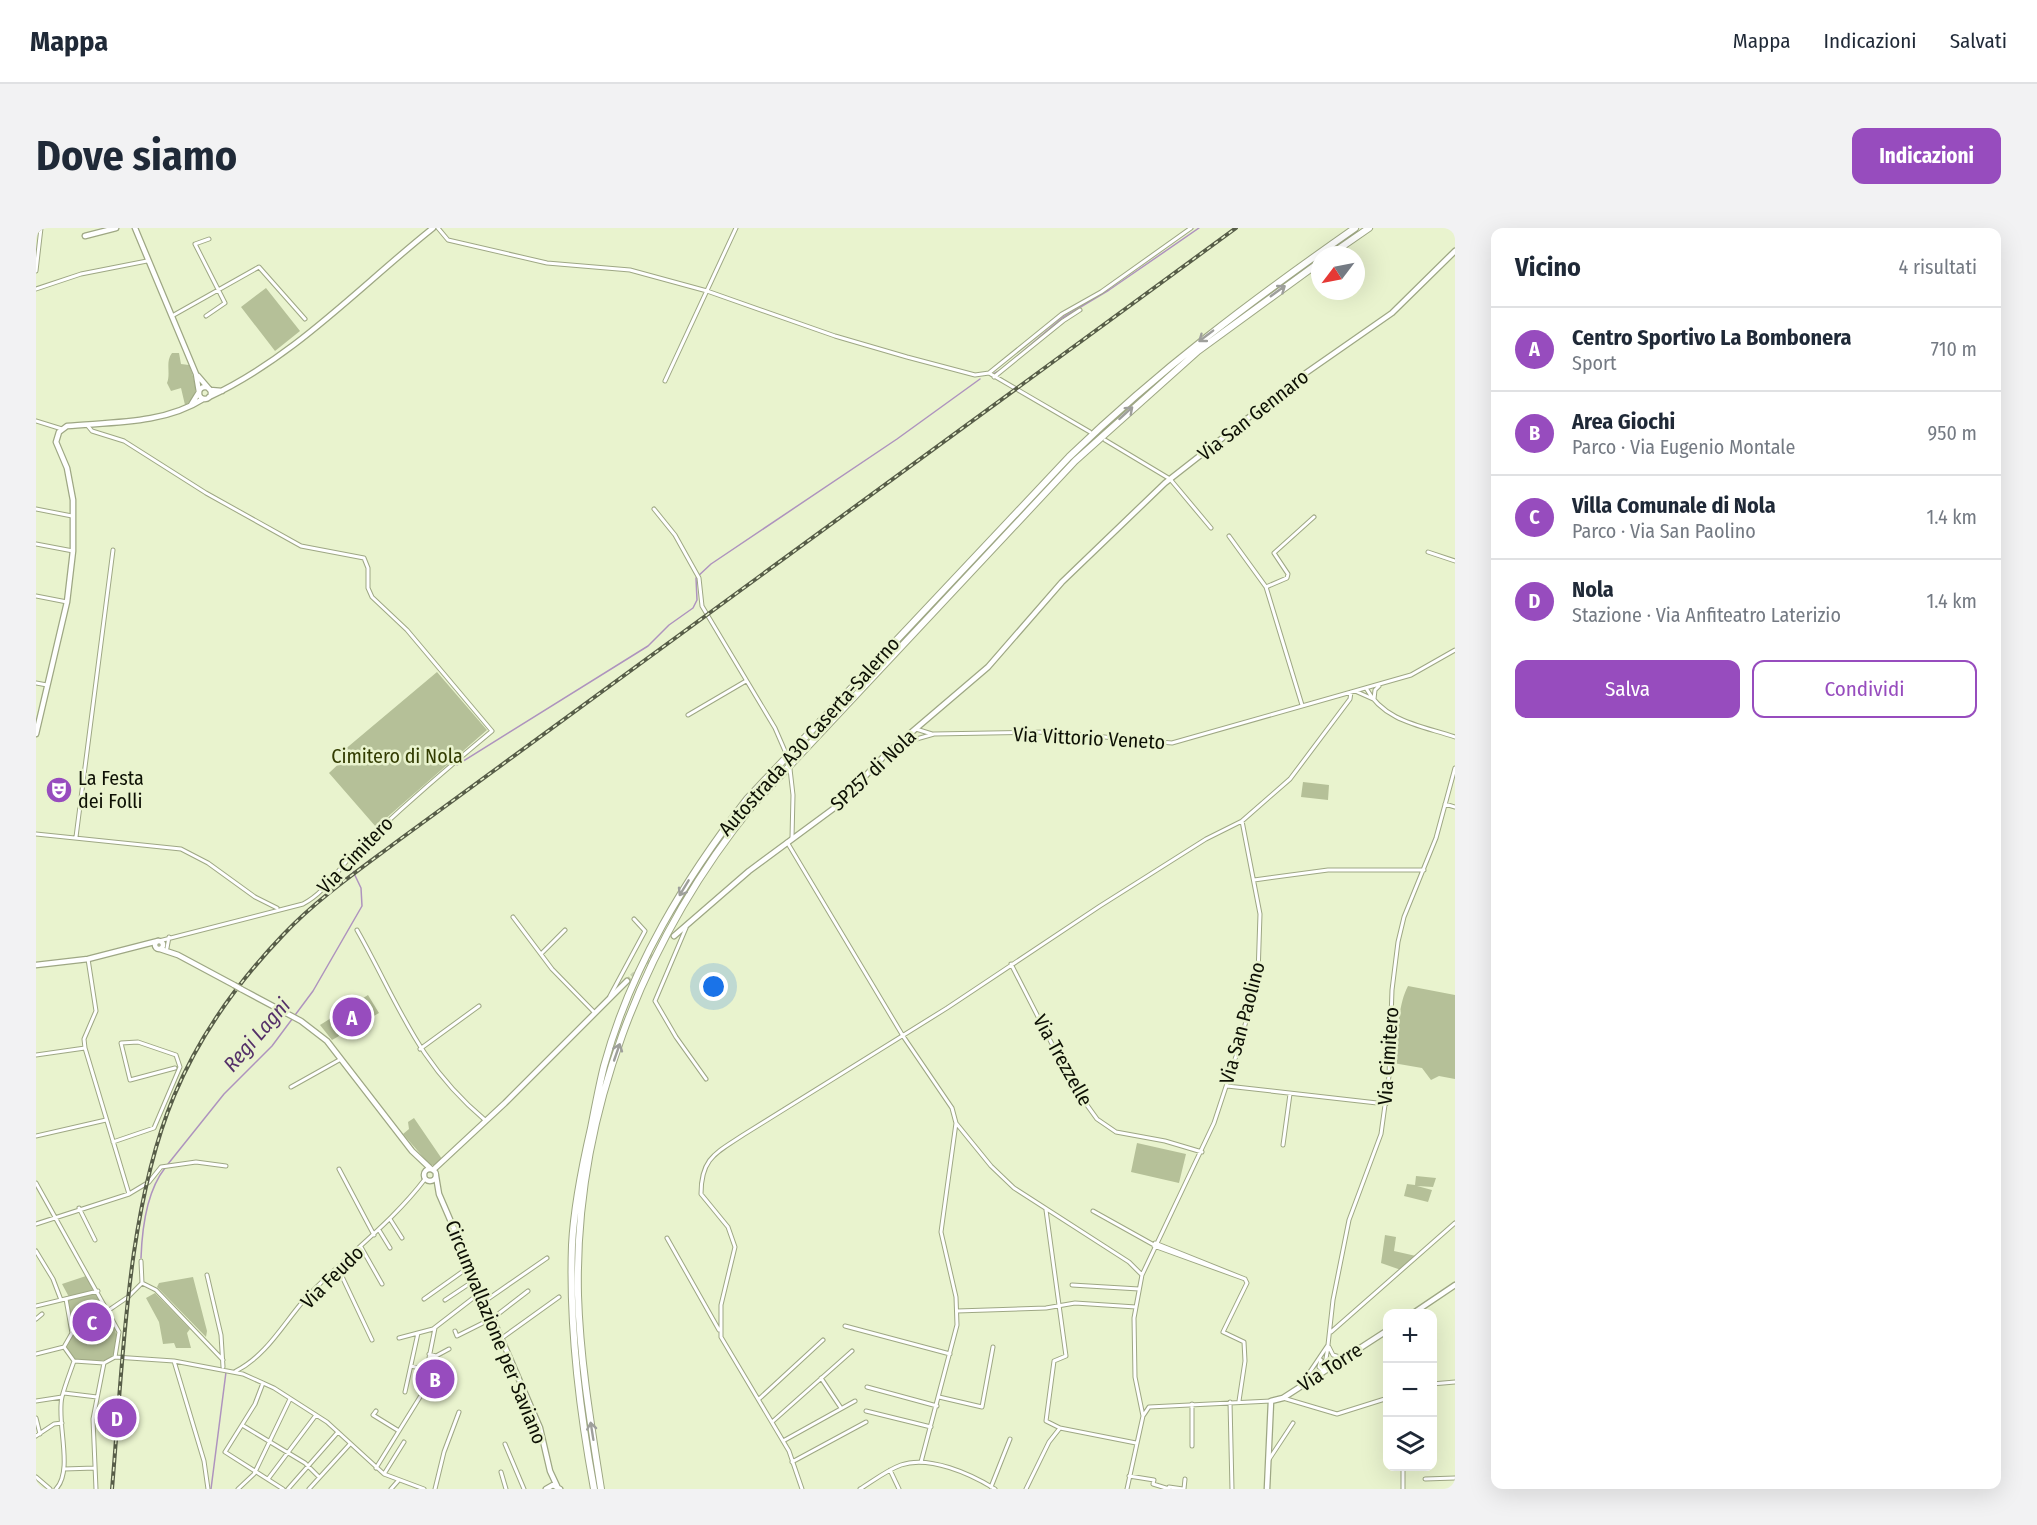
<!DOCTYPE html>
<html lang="it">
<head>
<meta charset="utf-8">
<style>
  :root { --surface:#fff; --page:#f2f2f3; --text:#1f2937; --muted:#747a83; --line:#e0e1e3; --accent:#974cbe }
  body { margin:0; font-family:"Fira Sans Condensed",sans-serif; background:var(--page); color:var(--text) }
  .controls { position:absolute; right:18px; bottom:18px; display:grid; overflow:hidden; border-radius:12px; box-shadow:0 6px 24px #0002 }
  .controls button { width:54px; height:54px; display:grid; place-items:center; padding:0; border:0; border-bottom:2px solid var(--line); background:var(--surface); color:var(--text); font:30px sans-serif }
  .compass { position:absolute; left:1275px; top:18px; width:54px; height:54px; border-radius:50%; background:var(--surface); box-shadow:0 6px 24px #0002; rotate:238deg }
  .you { position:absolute; left:678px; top:759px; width:21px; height:21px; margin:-15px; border:4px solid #fff; border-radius:50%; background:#1a73e8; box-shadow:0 0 0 9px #1a73e833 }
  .badge { display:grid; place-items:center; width:39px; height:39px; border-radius:50%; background:var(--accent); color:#fff; font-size:20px; font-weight:700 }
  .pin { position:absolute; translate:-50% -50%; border:3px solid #fff; box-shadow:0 2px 6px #0006 }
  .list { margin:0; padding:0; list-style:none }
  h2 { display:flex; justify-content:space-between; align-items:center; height:78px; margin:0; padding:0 24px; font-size:26px }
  h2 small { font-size:20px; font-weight:400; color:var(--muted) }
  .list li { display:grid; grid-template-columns:39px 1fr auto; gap:18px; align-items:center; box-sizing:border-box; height:84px; padding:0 24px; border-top:2px solid var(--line) }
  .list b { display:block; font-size:22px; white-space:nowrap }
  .list p { margin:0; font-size:20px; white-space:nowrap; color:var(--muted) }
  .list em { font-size:20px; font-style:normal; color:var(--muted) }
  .actions { display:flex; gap:12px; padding:18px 24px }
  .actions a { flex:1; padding:14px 0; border:2px solid var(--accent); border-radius:12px; text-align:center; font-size:21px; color:var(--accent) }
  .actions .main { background:var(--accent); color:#fff }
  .icon { flex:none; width:33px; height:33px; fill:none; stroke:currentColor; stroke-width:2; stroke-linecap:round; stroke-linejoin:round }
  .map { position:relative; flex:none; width:1419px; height:1261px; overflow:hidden; border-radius:12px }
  header { display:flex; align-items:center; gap:36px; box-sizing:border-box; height:84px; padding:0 30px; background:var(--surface); border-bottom:2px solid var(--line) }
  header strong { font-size:28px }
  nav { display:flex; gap:33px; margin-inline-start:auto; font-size:21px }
  .intro { display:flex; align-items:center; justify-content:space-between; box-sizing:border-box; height:144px; padding:0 36px }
  h1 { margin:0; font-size:42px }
  .button { padding:15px 27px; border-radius:12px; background:var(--accent); color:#fff; font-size:21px; font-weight:700 }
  main { display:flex; gap:36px; padding:0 36px }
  aside { flex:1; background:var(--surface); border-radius:12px; box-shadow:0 6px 24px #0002 }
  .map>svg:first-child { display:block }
  .green { fill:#b5c098 }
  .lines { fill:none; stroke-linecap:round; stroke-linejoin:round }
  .stream { stroke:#ae93be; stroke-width:1.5 }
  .secondary-tunnel { stroke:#c8d1b0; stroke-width:4.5; stroke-dasharray:4.5 2; stroke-linecap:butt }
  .street-casing { stroke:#9ea784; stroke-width:5 }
  .secondary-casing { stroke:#9ea784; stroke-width:7 }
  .highway-casing { stroke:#9ea784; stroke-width:8 }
  .street { stroke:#fff; stroke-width:3 }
  .secondary { stroke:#fff; stroke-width:4.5 }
  .highway { stroke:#fff; stroke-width:6 }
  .rail-casing { stroke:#575d48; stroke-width:4 }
  .rail { stroke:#e9f3ce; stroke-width:1.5; stroke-dasharray:4.5; stroke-linecap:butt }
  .secondary-bridge-casing { stroke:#9ea784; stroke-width:7; stroke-linecap:butt }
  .secondary-bridge { stroke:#fff; stroke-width:4.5 }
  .oneway { stroke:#9e9f9b }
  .labels { text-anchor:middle; stroke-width:5; stroke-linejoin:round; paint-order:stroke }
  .street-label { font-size:20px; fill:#0d1004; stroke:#e9f3ce }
  .park-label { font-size:20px; fill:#323c01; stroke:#e9f3ce }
  .poi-label { font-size:20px; fill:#0d1004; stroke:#e9f3ce; text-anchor:start }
  .water-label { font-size:21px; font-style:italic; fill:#553169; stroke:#e9f3ce }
</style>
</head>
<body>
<header>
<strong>Mappa</strong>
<nav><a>Mappa</a><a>Indicazioni</a><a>Salvati</a></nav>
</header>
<div class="intro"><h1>Dove siamo</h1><a class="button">Indicazioni</a></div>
<main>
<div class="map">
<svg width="1419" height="1261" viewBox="0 0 1419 1261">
  <rect width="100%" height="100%" fill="#e9f3ce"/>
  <path class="green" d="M230,60L264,103L239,123L205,79Z
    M136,125H143L145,136L153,137C158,151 166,168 149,177L145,160L135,163L131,155C135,145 129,134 136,125Z
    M401,444L451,502L340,599L293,545L311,528L307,523Z
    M1267,554L1293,557L1292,572L1265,569Z
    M1372,758L1419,767V851L1403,848L1395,852L1386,840L1357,835C1361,812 1362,776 1372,758Z
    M332,767L343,785L296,812L284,797Z
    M378,890L406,931L398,937H394L367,906L373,901L372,894Z
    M1101,915L1150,926L1143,955L1095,944Z
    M1380,948L1400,950L1397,959L1381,958L1396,962L1392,974L1368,968L1371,956L1379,957Z
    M1349,1007L1360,1009L1358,1023L1380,1028L1365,1042L1345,1035Z
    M50,1048L59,1063L33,1069L26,1056Z
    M157,1049L171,1103L170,1109L121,1059L123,1055Z
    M62,1064C70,1081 100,1129 64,1133C56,1134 47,1133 39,1132L30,1120L37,1105L30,1072Z
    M119,1065L154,1101L151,1105L155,1120H140L138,1115L127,1116L123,1094L110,1070Z"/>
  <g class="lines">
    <path class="stream" d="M978,131L1026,90L1073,62L1163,0
      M957,146L965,142
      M421,537L612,418L633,397L657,380L661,372L660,350L675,336L861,211L944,151
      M132,936L188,866L236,818L277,763L326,678L325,660L315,639L319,631L346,604
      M105,1030C106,1001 110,964 129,940
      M175,1261L190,1144"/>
    <path class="secondary-tunnel" d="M591,753L622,723"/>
    <defs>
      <path id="street" d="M402,0L412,12L511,35L594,42L671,63L799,108L871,129L939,147L953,145L1054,204
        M0,43L5,0
        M0,61L45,46L111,33
        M136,88L223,39L269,91
        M170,88L189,75L159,16L173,11
        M953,145L1026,86L1065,64L1155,0
        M958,149L1027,93L1044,82
        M629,153L700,0
        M0,193L26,201
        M51,197L56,203L88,213L170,265L265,318L328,330L332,340V360L336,369L371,402L456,503C409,542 363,582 319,624C301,642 290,664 267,676L123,713
        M1069,212L1134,251L1175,300
        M0,281L36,288
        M618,281L639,307L663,350L666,378L739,500L749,523
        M1193,308L1230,359L1266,477
        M0,316L37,323
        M1392,324L1419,333
        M1230,359L1251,350L1252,346L1238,325L1278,289
        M0,368L31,374
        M0,455L11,457
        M1330,460C1348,494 1387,498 1419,509
        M1319,463L1337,471
        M1338,471L1339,462L1343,458
        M652,487L710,453
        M880,501L896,506
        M863,516L898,506L1012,504L1136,515L1375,447L1419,422
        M754,541L757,567L756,610
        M1409,576L1419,579
        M0,606L145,621L172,635L219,669L241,680
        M40,609L77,322
        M751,614L867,808L916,880L920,895L905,1004L920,1069L921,1097L885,1234
        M1218,652L1292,642H1388
        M477,689L516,741L559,785
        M650,700L619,773L640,809L670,851
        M321,702C363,776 380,834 449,892
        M131,720L133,709
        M505,726L529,702
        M52,731L60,783L48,811L49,820L93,966
        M975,736L1038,859L1061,891L1080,904L1129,913L1166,924
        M574,768L609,703L598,691
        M384,821L443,778
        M0,827L49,820
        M1191,858L1350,876
        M255,859L305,831
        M920,895L955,938L978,960L1093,1034L1106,1047
        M0,908L70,892
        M77,914L118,900L144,839L140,827L102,814L85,815L94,852L139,840
        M1247,917L1254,866
        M303,941L338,1007
        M0,955L83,1104L79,1129L68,1135L38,1133L28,1119L36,1105L30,1071
        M43,980L59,1012
        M1010,982L1030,1128L1018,1133L1010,1193L1024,1200
        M1057,983L1118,1017
        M354,991L366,1010
        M0,996L93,966L113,954L125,939L160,934L190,938
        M343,1002L354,1020
        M631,1010L683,1102
        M1119,1015L1209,1051
        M1118,1018L1209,1051
        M325,1019L346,1056
        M0,1023L17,1051L25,1072
        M105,1033L106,1055L120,1062L187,1132
        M302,1040L336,1112
        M171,1047L185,1107L187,1139
        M1036,1057L1103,1061
        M388,1071L433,1039
        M409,1072L439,1052
        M449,1073L511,1030
        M0,1078L62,1063
        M73,1082L92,1069L106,1055
        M921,1083L1010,1080L1039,1075L1100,1079
        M0,1091L6,1086
        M809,1098L914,1126
        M399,1100L387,1160H410
        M419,1103L421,1108L457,1090L492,1063
        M1295,1104L1419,995
        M363,1110L397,1101L445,1064
        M466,1110L523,1069
        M1293,1119L1297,1127L1307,1130
        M0,1126L28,1119
        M393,1126L400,1128L413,1121
        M79,1129L138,1133L207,1146L238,1160L291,1194L348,1246L388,1261
        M1285,1132L1283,1139L1287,1143
        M138,1133L168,1233L172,1261
        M375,1138L391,1142
        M1288,1142L1292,1119
        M200,1143C231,1127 247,1096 269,1071C308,1029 354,997 389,951
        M785,1150L805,1180
        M227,1155L219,1176L189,1224L247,1261
        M1396,1156L1419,1154
        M1265,1157L1292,1117L1297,1072L1313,992L1345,906L1353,848L1356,762L1362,714L1368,689L1400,610L1419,540
        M831,1159L901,1178
        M369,1164L382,1105
        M28,1165L61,1169
        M903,1169L946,1179L957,1119
        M1247,1170L1301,1186L1352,1170
        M723,1171L787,1112
        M0,1173L26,1169
        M1203,1173L1209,1133L1208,1114L1187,1104L1211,1055L1209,1051
        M1194,1174L1196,1261
        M1156,1176V1218
        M340,1183L337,1187L363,1203
        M830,1183L895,1199
        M1107,1188L1099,1149L1098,1090L1106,1047L1178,895L1204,816L1222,747L1224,686L1206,593
        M0,1190L4,1206
        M736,1194L816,1123
        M206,1197L269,1235L283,1249
        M0,1208L18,1196L26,1195
        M747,1213L819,1173
        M469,1216L488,1261
        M1232,1233L1257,1195
        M756,1234L830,1194
        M340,1240L384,1169
        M28,1241L59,1240
        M854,1242L863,1261
        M465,1244L470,1261
        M348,1246L368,1214
        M1093,1248L1118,1252L1117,1256L1133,1261
        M0,1249L14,1261
        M232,1251L280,1187
        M1389,1251L1419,1250
        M955,1259L974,1211
        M1133,1259L1147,1261
        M20,1261C38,1242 20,1194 26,1169C29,1157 34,1145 38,1133
        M60,1261L57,1191L68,1135
        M202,1261L218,1246L254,1171
        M252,1261L302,1204
        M273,1261L314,1216
        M355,1261L362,1253
        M399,1261L408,1224L423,1184
        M766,1261L753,1223L685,1109V1077L699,1019L692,999L665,966C665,930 680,925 707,907L911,780L1064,678L1170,611L1206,593L1254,551L1314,471L1315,464
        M824,1261C837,1253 851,1242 865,1237C893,1227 935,1246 959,1261
        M990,1261L1013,1214L1024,1200L1100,1215
        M1091,1261L1107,1188L1113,1179L1235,1173
        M1148,1261L1149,1251
        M1367,1261V1238"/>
      <path id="secondary" d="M99,0L160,146L163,164L155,177
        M49,8L80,0
        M162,148L174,162L186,163
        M163 165a6 6 0 1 1 12 0a6 6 0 1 1-12 0Z
        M173,169C259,129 324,58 397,0
        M0,506L31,374L37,323V272L31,240L20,214L23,204L31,198C76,194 128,196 167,171
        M638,708L713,643L801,578L850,526L952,439L1026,354L1129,255L1267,147L1356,85L1419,23
        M119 717a4 4 0 1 1 8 0a4 4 0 1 1-8 0Z
        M124,721L142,727L198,757
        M0,737L52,731L122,713
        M205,761L265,793L291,813L376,923L395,941
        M388 947a6 6 0 1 1 12 0a6 6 0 1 1-12 0Z
        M397,942L469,875L591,753
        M400,948L403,966L504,1200L514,1243L521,1258
        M1376,1086L1419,1057
        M510,1261L517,1257L524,1261
        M1231,1261L1235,1173L1247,1170L1352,1102"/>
      <path id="highway" d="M1294,27L1333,0
        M558,1261C543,1180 533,1099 536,1017C538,978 546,939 555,900C559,880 563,858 568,838C595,739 649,651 711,571L1033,229C1124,141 1216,72 1319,0
        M565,1261C555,1197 544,1132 542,1067C538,890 606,713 717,577L1039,233L1162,123L1284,34"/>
    </defs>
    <use href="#street" class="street-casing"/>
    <use href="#secondary" class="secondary-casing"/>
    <use href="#highway" class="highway-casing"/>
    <use href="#street" class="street"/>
    <use href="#secondary" class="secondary"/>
    <use href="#highway" class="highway"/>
    <defs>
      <path id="rail" d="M76,1261C87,1136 90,983 138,868C163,808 202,754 247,707C281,671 323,642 363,612L1200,0"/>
    </defs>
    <use href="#rail" class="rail-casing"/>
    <use href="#rail" class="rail"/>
    <defs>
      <path id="secondary-bridge" d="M198,757L205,761"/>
    </defs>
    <use href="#secondary-bridge" class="secondary-bridge-casing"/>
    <use href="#secondary-bridge" class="secondary-bridge"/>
  </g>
  <defs><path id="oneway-shaft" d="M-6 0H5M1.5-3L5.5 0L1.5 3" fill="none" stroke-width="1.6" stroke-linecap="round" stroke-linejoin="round" transform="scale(1.5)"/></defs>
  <g class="oneway">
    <use href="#oneway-shaft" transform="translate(1242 63) rotate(-36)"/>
    <use href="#oneway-shaft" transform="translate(1170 108) rotate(143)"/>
    <use href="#oneway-shaft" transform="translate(1090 185) rotate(-42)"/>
    <use href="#oneway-shaft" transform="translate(648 660) rotate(121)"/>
    <use href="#oneway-shaft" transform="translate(581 824) rotate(-71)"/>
    <use href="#oneway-shaft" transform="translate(556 1203) rotate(-99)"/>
  </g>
  <defs>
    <symbol id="theatre-disc" viewBox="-11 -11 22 22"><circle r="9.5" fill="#974cbe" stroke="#e9f3ce"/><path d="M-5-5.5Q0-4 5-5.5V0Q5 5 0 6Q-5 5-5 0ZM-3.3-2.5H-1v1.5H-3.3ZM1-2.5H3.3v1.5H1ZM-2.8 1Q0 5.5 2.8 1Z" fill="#fff"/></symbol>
  </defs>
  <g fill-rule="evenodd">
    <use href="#theatre-disc" x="8" y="547" width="30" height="30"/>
  </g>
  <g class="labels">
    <g class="street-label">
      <text transform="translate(1217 187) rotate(-38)" y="7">Via San Gennaro</text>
      <text transform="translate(773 508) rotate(-48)" y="7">Autostrada A30 Caserta-Salerno</text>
      <text transform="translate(1053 510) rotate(3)" y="7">Via Vittorio Veneto</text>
      <text transform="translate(837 542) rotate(-43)" y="7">SP257 di Nola</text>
      <text transform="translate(319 627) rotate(-46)" y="7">Via Cimitero</text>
      <text transform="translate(1206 795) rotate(-75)" y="7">Via San Paolino</text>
      <text transform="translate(1352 828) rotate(-86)" y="7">Via Cimitero</text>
      <text transform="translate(1027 832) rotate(61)" y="7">Via Trezzelle</text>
      <text transform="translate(296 1049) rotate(-45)" y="7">Via Feudo</text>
      <text transform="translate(460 1104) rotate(68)" y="7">Circumvallazione per Saviano</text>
      <text transform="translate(1294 1139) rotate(-33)" y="7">Via Torre</text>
    </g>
    <g class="park-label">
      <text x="361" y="535">Cimitero di Nola</text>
    </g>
    <g class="poi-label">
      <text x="42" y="557">La Festa<tspan x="42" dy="23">dei Folli</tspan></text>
    </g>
    <g class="water-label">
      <text transform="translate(221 807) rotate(-49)" y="7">Regi Lagni</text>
    </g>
  </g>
</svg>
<div class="controls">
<button>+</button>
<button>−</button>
<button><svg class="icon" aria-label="layers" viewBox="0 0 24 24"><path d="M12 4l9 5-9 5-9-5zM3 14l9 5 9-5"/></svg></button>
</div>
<svg class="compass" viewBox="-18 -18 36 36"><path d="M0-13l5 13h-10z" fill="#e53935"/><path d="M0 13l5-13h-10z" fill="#747a83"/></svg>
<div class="you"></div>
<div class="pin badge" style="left:316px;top:789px">A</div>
<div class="pin badge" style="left:399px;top:1151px">B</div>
<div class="pin badge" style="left:56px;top:1094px">C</div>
<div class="pin badge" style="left:81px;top:1190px">D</div>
</div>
<aside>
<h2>Vicino<small>4 risultati</small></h2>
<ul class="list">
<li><span class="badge">A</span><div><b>Centro Sportivo La Bombonera</b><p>Sport</p></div><em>710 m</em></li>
<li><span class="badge">B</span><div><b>Area Giochi</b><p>Parco · Via Eugenio Montale</p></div><em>950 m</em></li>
<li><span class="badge">C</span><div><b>Villa Comunale di Nola</b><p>Parco · Via San Paolino</p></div><em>1.4 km</em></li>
<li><span class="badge">D</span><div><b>Nola</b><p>Stazione · Via Anfiteatro Laterizio</p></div><em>1.4 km</em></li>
</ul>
<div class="actions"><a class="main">Salva</a><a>Condividi</a></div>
</aside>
</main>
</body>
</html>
